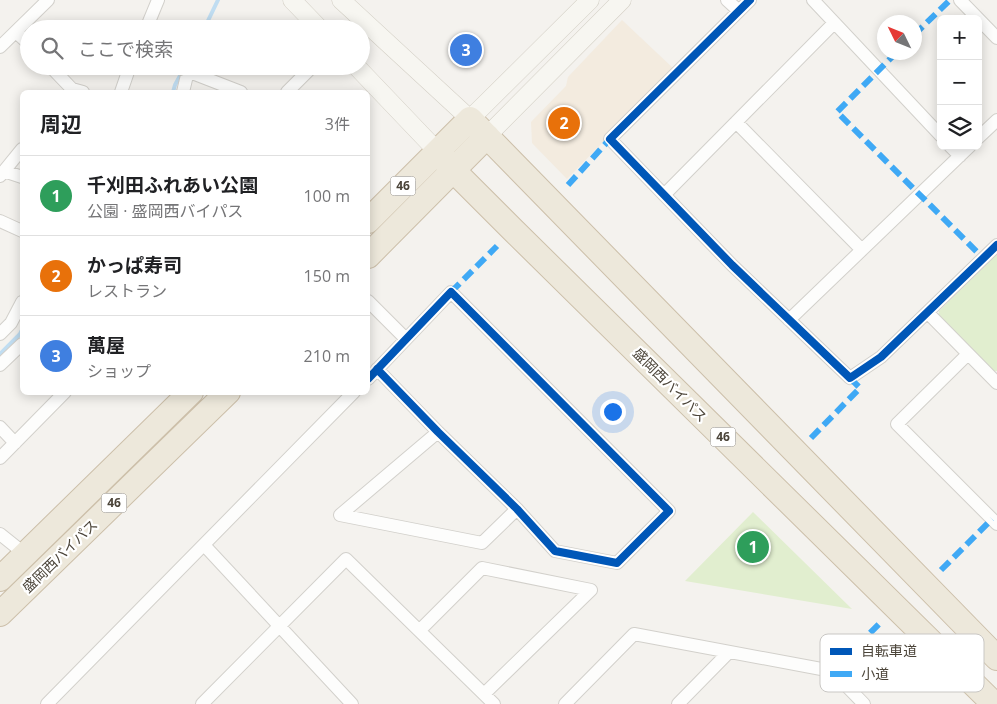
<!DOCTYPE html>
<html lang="ja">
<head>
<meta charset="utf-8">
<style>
  :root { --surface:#fff; --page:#f6f6f6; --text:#202124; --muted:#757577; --line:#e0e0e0; --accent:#7c3aed }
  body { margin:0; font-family:"Open Sans","Noto Sans JP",sans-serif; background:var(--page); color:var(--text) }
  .controls { position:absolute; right:15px; top:15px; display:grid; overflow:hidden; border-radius:8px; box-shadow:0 2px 12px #0003 }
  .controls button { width:45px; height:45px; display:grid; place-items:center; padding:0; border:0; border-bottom:1px solid var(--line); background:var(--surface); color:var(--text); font:25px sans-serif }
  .compass { position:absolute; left:877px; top:15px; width:45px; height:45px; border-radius:50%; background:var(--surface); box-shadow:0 2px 12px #0003; rotate:313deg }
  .you { position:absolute; left:612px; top:411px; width:18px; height:18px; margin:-12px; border:4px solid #fff; border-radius:50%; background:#1a73e8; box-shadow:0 0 0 8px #1a73e833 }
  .badge { display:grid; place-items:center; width:32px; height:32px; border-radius:50%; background:var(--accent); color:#fff; font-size:16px; font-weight:700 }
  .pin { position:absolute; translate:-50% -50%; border:2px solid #fff; box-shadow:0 1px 5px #0006 }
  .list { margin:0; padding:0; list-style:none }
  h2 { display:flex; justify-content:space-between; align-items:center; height:65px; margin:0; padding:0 20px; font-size:21px }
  h2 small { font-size:16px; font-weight:400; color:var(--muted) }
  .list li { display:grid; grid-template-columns:32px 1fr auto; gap:15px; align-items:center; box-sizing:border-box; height:80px; padding:0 20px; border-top:1px solid var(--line) }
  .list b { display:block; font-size:19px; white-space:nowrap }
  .list p { margin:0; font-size:16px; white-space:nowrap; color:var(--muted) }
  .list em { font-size:16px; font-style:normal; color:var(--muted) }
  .icon { flex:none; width:28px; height:28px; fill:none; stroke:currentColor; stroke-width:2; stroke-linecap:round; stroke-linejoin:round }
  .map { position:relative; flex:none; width:997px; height:704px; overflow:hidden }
  .search { position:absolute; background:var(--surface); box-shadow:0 2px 12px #0003; left:20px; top:20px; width:350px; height:55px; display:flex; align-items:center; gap:12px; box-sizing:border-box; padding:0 18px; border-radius:28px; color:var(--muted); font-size:19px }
  .panel { position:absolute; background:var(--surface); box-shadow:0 2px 12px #0003; left:20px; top:90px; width:350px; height:305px; border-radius:8px }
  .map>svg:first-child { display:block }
  .commercial { fill:#f3ebdf }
  .green { fill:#e1eecf }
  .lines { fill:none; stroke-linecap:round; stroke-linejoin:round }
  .stream { stroke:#c0ddf1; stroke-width:4 }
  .street-casing { stroke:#d2d0cb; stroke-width:14 }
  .secondary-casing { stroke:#d3cfc5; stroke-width:19 }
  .highway-casing { stroke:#ccbfa9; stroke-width:26 }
  .street { stroke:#fdfdfc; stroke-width:12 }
  .secondary { stroke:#f7f6f1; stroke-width:18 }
  .highway { stroke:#ede8db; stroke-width:24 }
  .quiet { stroke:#3fa9f5; stroke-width:6; stroke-dasharray:12 6; stroke-linecap:butt }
  .cycleway-casing { stroke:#fff; stroke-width:11 }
  .cycleway { stroke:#0057b8; stroke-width:8 }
  .labels { text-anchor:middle; stroke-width:4.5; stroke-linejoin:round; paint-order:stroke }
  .shield { fill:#fff; stroke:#817c74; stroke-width:1 }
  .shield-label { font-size:12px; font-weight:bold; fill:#4b4439 }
  .street-label { font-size:14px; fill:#4b4439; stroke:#fff }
  .key { fill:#fff; stroke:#c9c7c4; stroke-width:1 }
  .key-label { font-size:14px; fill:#4b4439 }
</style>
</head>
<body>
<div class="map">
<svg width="997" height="704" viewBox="0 0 997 704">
  <rect width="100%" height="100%" fill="#f4f2ee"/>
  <path class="commercial" d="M622,20L674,69L567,179L532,143L531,122L566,86L568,77Z"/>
  <path class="green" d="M997,254V371H992L938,319L939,311Z
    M753,512L852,609L685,581Z"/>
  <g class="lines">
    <path class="stream" d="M204,29L218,0
      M173,92L175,85L182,72
      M0,354L20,334L22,330"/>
    <defs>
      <path id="street" d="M727,0L739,11
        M750,0L610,139L732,265L850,378L881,357L997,245
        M813,0L941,136
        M960,0L997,38
        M146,29L158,0
        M16,32L29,44
        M0,47L48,0
        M50,66L72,89L83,92
        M174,66L241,92
        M121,92L130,66
        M183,92L188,71
        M287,92L313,66
        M736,122L862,250
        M978,138L997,120
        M950,146L960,156
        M4,171L22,177
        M0,176L22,149
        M664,195L834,23
        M0,221L22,231
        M368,301L406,339
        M928,313L997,383
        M789,320L970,146
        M0,334L11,323L22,302
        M968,354L897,424L997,524
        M0,365L22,344
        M368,379L451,292L669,511L617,563L555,551L517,509L438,432L377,369
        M0,427L15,443
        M438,432L340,515L482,543L517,509
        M0,458L65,392
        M0,534L25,554
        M204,545L352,704
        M420,630L482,568L591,590L484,694
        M47,704L354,392
        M202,704L346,559L494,704
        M565,704L634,634L832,671L864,704
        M678,704L729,652"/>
      <path id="secondary" d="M292,0L320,29
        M341,0L470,119L590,0
        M356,66L438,152
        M487,136L622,0"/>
      <path id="highway" d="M438,152L453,170L513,230L994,704
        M368,221L470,119L997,658
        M368,256L487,136
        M0,579L191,392
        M0,614L228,392"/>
    </defs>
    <use href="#street" class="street-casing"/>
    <use href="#secondary" class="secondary-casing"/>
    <use href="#highway" class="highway-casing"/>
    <use href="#street" class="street"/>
    <use href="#secondary" class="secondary"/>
    <use href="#highway" class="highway"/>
    <path class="quiet" d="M914,35L950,0
      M897,52L837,112L983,258
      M568,185L610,139
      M451,292L497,246
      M811,438L860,388L850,378
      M941,570L992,519
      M832,671L881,622"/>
    <defs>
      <path id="cycleway" d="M750,0L610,139L732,265L850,378L881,357L997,245
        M368,379L451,292L669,511L617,563L555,551L517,509L438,432L377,369"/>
    </defs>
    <use href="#cycleway" class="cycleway-casing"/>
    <use href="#cycleway" class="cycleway"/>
  </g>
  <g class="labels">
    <g class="shield">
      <rect x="390.5" y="176.5" width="25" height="19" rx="4"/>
      <rect x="710.5" y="427.5" width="25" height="19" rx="4"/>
      <rect x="101.5" y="493.5" width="25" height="19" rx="4"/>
    </g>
    <g class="shield-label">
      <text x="403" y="190">46</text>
      <text x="723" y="441">46</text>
      <text x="114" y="507">46</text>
    </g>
    <g class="street-label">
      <text transform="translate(670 385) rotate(45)" y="5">盛岡西バイパス</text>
      <text transform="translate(60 556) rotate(-44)" y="5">盛岡西バイパス</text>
    </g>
  </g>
  <rect x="820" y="634" width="164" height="58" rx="8" class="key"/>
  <rect x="830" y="648" width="22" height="7" fill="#0057b8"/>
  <rect x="830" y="671" width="22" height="6" fill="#3fa9f5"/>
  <g class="key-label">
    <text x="861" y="656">自転車道</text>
    <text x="861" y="679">小道</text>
  </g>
</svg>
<div class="controls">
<button>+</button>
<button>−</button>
<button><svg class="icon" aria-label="layers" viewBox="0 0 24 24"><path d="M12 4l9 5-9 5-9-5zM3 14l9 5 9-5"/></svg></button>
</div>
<svg class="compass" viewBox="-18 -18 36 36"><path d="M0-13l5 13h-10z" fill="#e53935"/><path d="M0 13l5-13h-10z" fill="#757577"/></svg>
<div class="you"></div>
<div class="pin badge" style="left:753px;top:547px;background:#2e9e5b">1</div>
<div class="pin badge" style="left:564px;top:123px;background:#e8710a">2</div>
<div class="pin badge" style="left:466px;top:50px;background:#3f7fe0">3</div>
<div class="search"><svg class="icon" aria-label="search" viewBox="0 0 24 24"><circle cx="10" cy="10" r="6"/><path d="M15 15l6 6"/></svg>ここで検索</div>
<section class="panel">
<h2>周辺<small>3件</small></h2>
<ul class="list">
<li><span class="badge" style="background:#2e9e5b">1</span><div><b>千刈田ふれあい公園</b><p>公園 · 盛岡西バイパス</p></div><em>100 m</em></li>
<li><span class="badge" style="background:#e8710a">2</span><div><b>かっぱ寿司</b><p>レストラン</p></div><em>150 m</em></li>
<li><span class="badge" style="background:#3f7fe0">3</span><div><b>萬屋</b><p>ショップ</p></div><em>210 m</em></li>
</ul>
</section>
</div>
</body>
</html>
